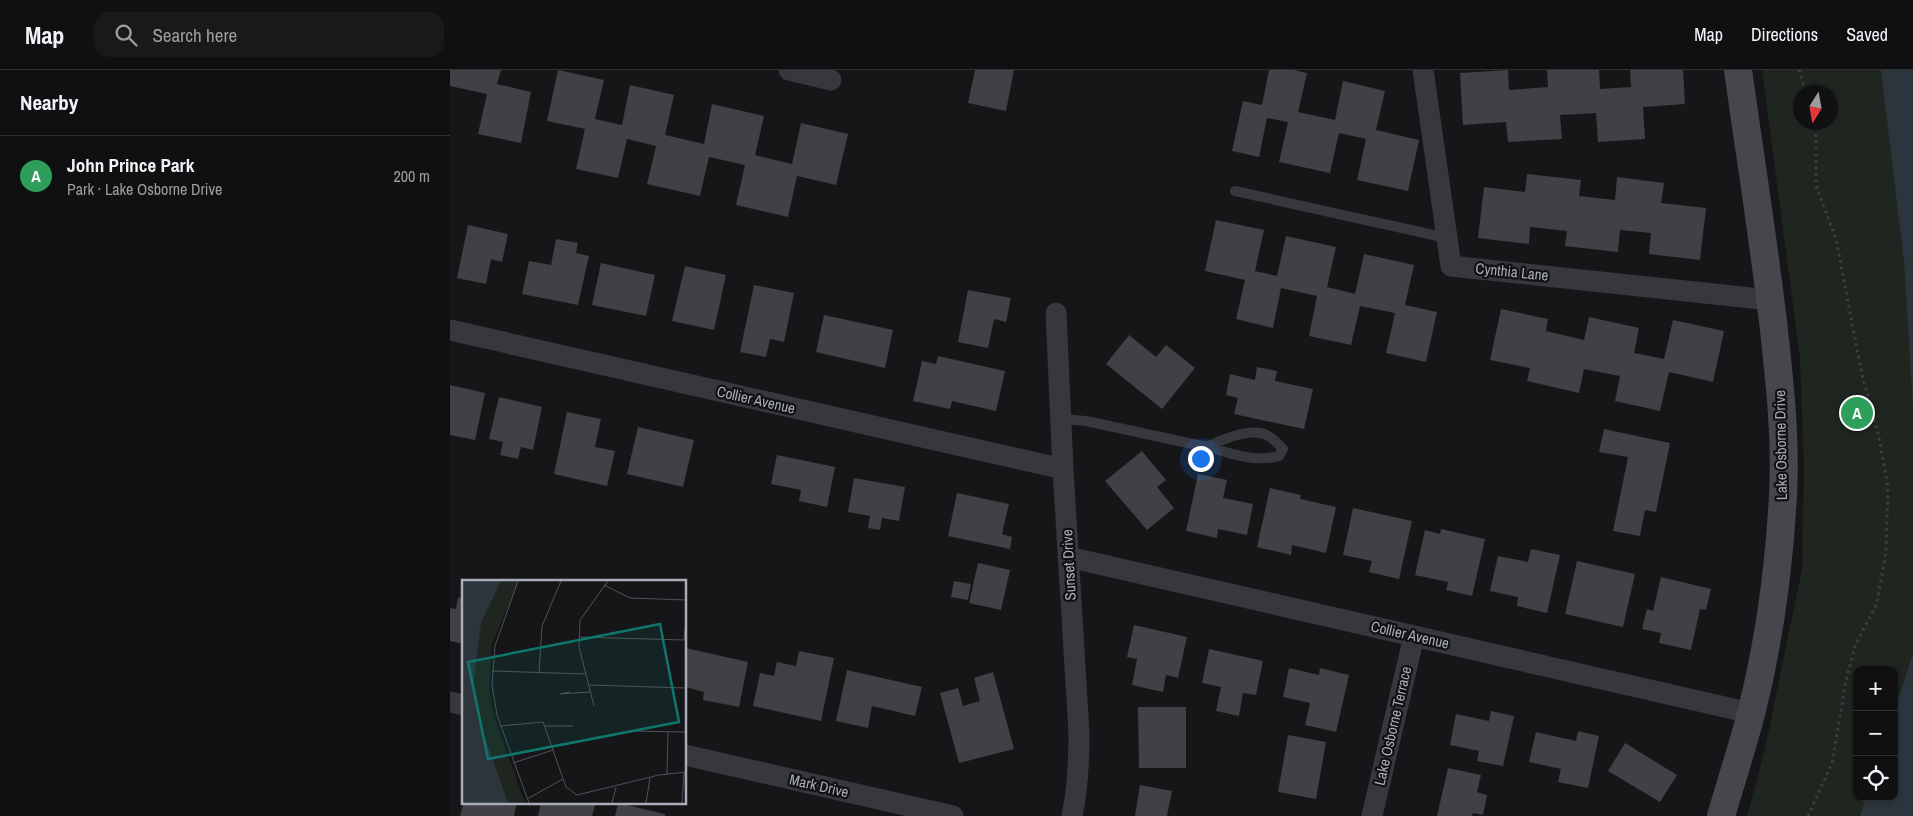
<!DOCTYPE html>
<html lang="en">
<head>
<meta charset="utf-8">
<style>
  :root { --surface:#101012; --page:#19191b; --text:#f1f3f6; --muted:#9c9d9f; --line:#303032; --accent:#f2b134 }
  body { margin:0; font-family:"Archivo Narrow",sans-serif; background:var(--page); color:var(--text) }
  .controls { position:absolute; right:15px; bottom:15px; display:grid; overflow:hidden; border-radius:10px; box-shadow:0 1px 4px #0004 }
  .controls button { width:45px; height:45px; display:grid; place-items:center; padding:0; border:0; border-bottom:1px solid var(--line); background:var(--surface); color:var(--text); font:25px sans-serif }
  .compass { position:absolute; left:1343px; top:15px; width:45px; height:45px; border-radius:50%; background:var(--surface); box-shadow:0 1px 4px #0004; rotate:191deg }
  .you { position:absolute; left:750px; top:388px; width:18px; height:18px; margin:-12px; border:4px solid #fff; border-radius:50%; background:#1a73e8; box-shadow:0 0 0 8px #1a73e833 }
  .badge { display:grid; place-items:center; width:32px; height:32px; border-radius:50%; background:var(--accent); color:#fff; font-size:16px; font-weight:700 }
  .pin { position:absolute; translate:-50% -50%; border:2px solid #fff; box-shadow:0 1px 5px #0006 }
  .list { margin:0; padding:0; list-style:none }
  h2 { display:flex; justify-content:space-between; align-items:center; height:65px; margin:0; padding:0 20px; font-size:21px }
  h2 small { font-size:16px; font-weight:400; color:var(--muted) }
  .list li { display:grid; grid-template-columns:32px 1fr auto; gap:15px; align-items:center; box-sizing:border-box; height:80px; padding:0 20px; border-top:1px solid var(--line) }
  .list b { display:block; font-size:19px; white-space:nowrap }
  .list p { margin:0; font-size:16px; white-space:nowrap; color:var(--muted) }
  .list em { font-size:16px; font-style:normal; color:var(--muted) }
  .icon { flex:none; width:28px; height:28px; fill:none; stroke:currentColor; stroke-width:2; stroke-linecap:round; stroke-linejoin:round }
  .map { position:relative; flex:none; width:1463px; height:746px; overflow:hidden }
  header { display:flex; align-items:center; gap:30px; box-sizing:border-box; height:70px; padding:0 25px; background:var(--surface); border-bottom:1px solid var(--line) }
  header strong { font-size:24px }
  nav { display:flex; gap:28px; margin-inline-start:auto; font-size:18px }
  .search { width:350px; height:45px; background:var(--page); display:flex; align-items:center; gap:12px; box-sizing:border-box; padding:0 18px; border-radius:15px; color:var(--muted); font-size:19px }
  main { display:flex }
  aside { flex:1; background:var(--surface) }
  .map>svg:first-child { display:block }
  .green { fill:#1e261f; fill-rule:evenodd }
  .water { fill:#2c353c }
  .building { fill:#404145 }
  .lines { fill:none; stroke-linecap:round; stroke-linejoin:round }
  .path { stroke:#3d3f44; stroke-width:3; stroke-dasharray:2.5 4; stroke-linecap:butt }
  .lane { stroke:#37383d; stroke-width:10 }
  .street { stroke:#37383d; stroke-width:21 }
  .secondary { stroke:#45474d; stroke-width:28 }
  .labels { text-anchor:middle; stroke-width:4.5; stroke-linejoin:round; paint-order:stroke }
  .street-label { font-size:15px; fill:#a8adb8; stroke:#111113 }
  .inset-road { fill:none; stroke:#505258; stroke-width:1 }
  .view { fill:#0f766e; fill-opacity:0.15; stroke:#0f766e; stroke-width:2.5 }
  .inset-edge { fill:none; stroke:#a8adb8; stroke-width:2.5 }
</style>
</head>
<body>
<header>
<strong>Map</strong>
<div class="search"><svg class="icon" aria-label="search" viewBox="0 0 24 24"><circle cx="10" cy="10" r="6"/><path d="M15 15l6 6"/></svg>Search here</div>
<nav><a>Map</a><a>Directions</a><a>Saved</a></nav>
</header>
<main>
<aside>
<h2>Nearby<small></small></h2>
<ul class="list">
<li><span class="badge" style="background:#2e9e5b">A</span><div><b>John Prince Park</b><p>Park · Lake Osborne Drive</p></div><em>200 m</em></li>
</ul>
</aside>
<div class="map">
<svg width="1463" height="746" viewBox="0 0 1463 746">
  <rect width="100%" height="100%" fill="#161618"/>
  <path class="green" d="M1312,0H1463V746H1297L1314,683L1352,499L1354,398L1350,288ZM1350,22H1380V52H1350ZM1407,600H1444V727H1407Z"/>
  <path class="water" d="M1431,0H1463V339L1454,191Z
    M1463,584V746H1410L1416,727H1444V642Z"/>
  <path class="building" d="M0,0H51L47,14L81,22L71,73L28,64L37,24L0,16Z
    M108,0L154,10L145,49L172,55L180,15L224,25L215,65L254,74L262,34L314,46L305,85L342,94L351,53L398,64L386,115L347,106L338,147L286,135L295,95L259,87L250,126L197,114L206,76L177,69L168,108L126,99L135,59L97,51Z
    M525,0H564L556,41L518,33Z
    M819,0H844L857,3L848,42L885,50L893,11L935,21L926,60L969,70L958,121L907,110L916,69L889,63L880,103L829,92L838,52L817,48L809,87L782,81L793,31L812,35Z
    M1058,0L1059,20L1098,17L1097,0H1149L1150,19L1181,17L1180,0H1233L1235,34L1193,37L1195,69L1148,72L1146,43L1110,45L1112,69L1058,72L1056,52L1013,55L1010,3Z
    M1077,104L1131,110L1129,126L1165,130L1167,107L1214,113L1211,133L1256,138L1250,190L1199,184L1201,163L1170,160L1168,182L1115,176L1117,161L1080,157L1079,174L1028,168L1034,117L1075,122Z
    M766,150L814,160L805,201L827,206L836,166L886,177L877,217L905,224L914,184L964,195L955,235L987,242L976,292L936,283L945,243L910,236L901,275L859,266L867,226L831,218L823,258L786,249L795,210L755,201Z
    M18,155L58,164L52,192L41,189L36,214L7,208Z
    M106,169L128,173L126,183L139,186L128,235L72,224L79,191L101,195Z
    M151,193L205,205L196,246L142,235Z
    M235,196L276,205L264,260L222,251Z
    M304,215L344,223L334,272L320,269L316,287L290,282Z
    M518,220L561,228L556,252L544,249L538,278L508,272Z
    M1051,239L1098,249L1096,261L1134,270L1139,247L1189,258L1184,283L1214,289L1223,250L1274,261L1263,312L1219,302L1210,341L1165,331L1170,306L1134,299L1129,323L1077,311L1080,298L1040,290Z
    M374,245L443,260L435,298L366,282Z
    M679,265L706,287L716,275L745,298L712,339L656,294Z
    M488,286L555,301L546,341L502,331L500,339L463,331L472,291L486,294Z
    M807,297L827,301L825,311L863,319L854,359L784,344L788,328L776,325L780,304L805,310Z
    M0,315L35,323L25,370L0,365Z
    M49,327L92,337L83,380L71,377L68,389L50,385L53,372L39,369Z
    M117,342L151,349L145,377L165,381L157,416L104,404Z
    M188,357L244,370L233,417L177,404Z
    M1154,359L1220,373L1206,442L1195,440L1190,466L1163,461L1178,387L1149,382Z
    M692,381L716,410L707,417L724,438L697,460L655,411Z
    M327,385L385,397L377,437L349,431L351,420L321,414Z
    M748,404L777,410L773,428L803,434L797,465L768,459L767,468L736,461Z
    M404,408L455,417L449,451L432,448L430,460L418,458L420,446L398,442Z
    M820,418L851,425L850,429L886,437L876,483L842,475L841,485L807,477Z
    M507,423L559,434L552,464L562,467L560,479L498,466Z
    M903,438L962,451L949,509L919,502L922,491L893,485Z
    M991,459L1035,469L1022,526L996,520L998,512L965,505L975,460L990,464Z
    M1081,479L1110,485L1097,543L1067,536L1068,527L1040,521L1048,486L1078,492Z
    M1127,491L1185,504L1173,557L1115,544Z
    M528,493L560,500L551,540L519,533Z
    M1211,507L1261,519L1256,540L1250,539L1241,580L1209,573L1211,563L1192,559L1197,539L1203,541Z
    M504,511L521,514L518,530L501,527Z
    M8,527L14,529V574L0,571V538L6,539Z
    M684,555L737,567L728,608L716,605L713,622L682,615L687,589L677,587Z
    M236,578L298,592L289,637L253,630L254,622L235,617Z
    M759,579L813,591L806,625L793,623L789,646L766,641L771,617L752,613Z
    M349,581L384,588L371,651L303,636L310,603L324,606L327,592L346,596Z
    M839,598L869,605L870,598L899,605L886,662L855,655L860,633L833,627Z
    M397,600L472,617L465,646L422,636L418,658L386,651Z
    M543,602L564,679L509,693L490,623L508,618L513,636L530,631L524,608Z
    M688,637H736V698H689Z
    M1041,641L1064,646L1053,696L1027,691L1029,681L1000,675L1006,644L1039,651Z
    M1128,661L1149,666L1138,718L1108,712L1111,699L1079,692L1086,662L1126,671Z
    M838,665L876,672L866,729L828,722Z
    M1175,673L1227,705L1210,732L1158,701Z
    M998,698L1031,705L1027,722L1037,725L1033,745L1023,743L1022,746H987Z
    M690,715L722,721L717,746H685Z
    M14,732H67L64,746H10Z
    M91,732L127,734V732H146L142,746H88Z
    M168,733L215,744V746H165Z"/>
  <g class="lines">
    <path class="path" d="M1349,0L1356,22
      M1358,746L1382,693L1396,611L1405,576L1427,533L1436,481L1438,416L1428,363L1412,305L1386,169L1366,116V52"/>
    <path class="lane" d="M785,121L997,168
      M611,349L636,351L757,377C770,370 795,360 811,363C820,365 827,372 833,379L829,386C805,393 780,383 757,377"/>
    <path class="street" d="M339,0L381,10
      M973,0L1001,196L1320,230
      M606,243L613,399L629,663C629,691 628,718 622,746
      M0,260L613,399
      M618,487L1301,643
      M0,632L14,635
      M235,685L503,746
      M922,746L964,566"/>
    <path class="secondary" d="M1271,746C1281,712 1292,678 1301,644C1319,573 1329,499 1333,426C1336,371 1330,315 1324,260C1314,173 1300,86 1288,0"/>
  </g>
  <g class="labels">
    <g class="street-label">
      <text transform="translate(1062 202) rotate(6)" y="5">Cynthia Lane</text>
      <text transform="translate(306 330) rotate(13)" y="5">Collier Avenue</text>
      <text transform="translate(1331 375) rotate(-91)" y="5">Lake Osborne Drive</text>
      <text transform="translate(619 495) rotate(-93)" y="5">Sunset Drive</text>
      <text transform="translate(960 565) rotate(13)" y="5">Collier Avenue</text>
      <text transform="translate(943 656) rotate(-77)" y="5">Lake Osborne Terrace</text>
      <text transform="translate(369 716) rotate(13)" y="5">Mark Drive</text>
    </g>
  </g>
  <g transform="translate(12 510)">
    <rect width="224" height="224" fill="#161618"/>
    <path d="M0,1H57L30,63L27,111L33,139L63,223H0Z" fill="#1e261f"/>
    <path d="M0,1H39L19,43L11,104L22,154L46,223H0Z" fill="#2c353c"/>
    <path class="inset-road" d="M56,1L33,66L30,105L35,135L67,223M142,5L168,18L224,20M117,57L222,60L224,40M30,91L124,94M77,92L80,46L99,1M127,105L224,108M108,112L98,114L128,112M132,126L117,67L118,40L146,1M38,146L81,142L104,207L115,215L197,195L224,192M82,146H111M167,151L224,152M51,183L91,170M205,194L206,152M65,219L101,199M150,223L154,207M184,223L188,198M220,223L222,193"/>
    <path class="view" d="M198,44L217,142L26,179L6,82Z"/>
    <rect width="224" height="224" class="inset-edge"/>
  </g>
</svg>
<div class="controls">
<button>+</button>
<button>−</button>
<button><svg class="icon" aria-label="locate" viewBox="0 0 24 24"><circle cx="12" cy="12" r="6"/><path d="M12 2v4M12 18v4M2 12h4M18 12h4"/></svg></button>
</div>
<svg class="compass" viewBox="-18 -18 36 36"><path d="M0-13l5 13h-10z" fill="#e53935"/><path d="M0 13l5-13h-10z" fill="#9c9d9f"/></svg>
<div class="you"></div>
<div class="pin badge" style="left:1407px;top:343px;background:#2e9e5b">A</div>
</div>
</main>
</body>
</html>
